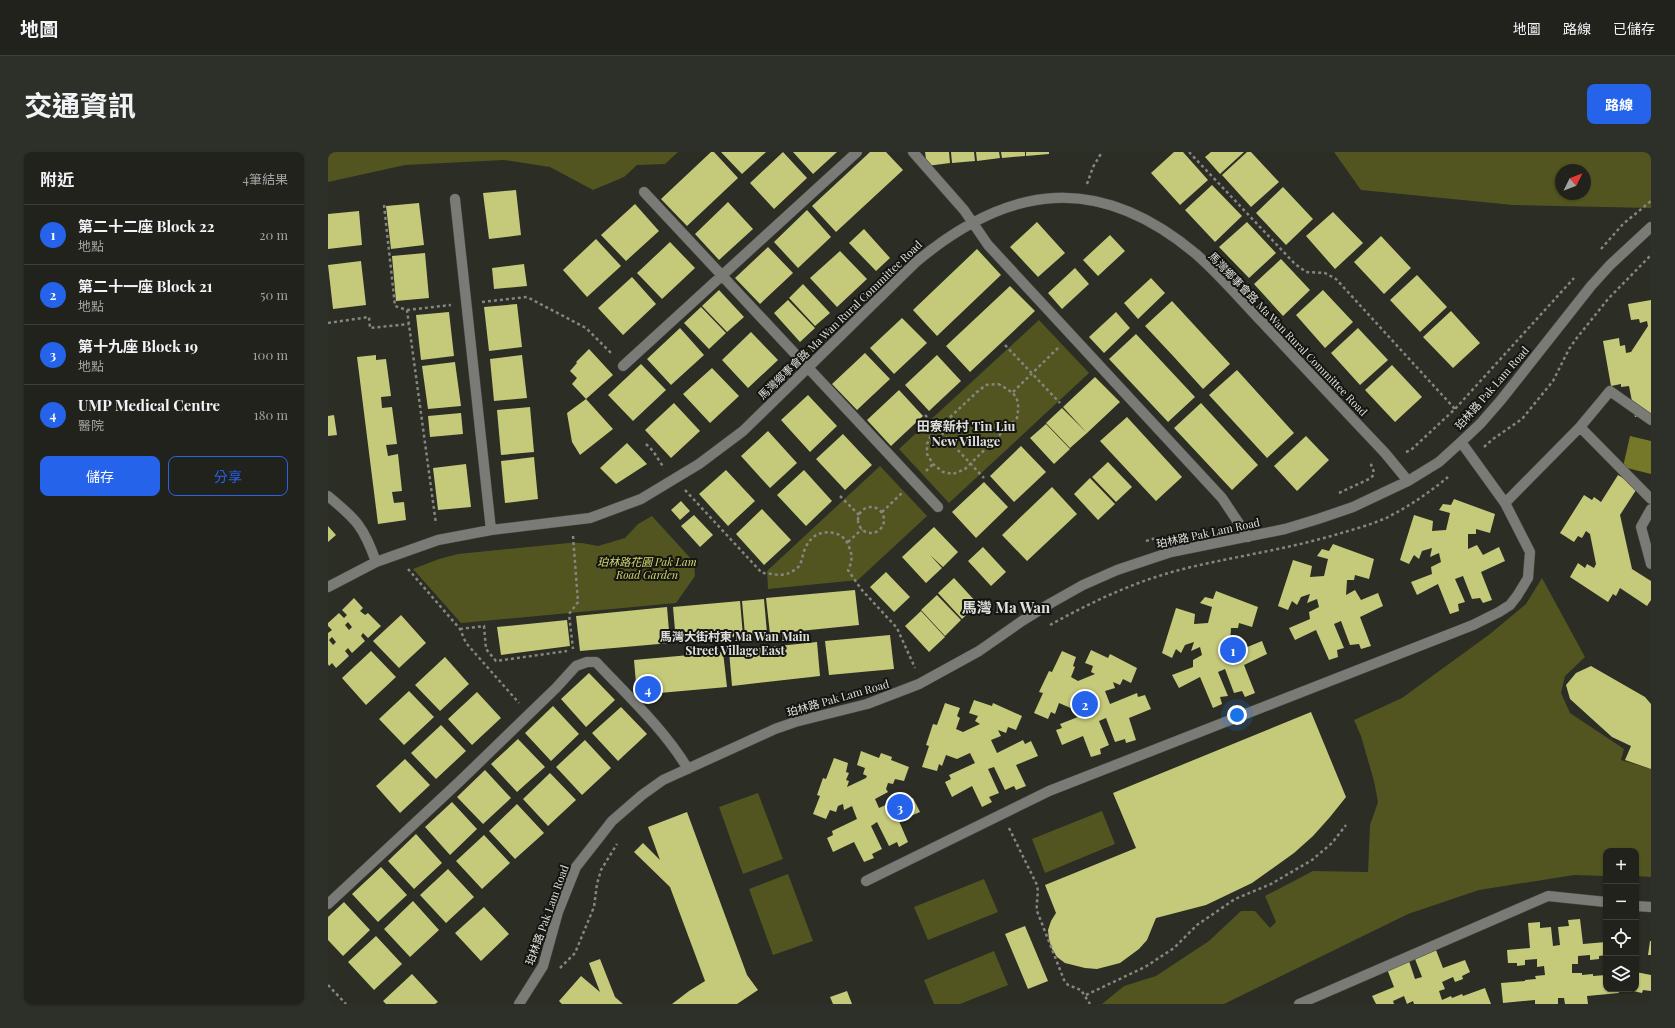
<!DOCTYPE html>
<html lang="zh-TW">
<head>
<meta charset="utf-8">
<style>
  :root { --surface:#21221c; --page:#2d2f29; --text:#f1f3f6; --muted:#a2a4a3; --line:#3e3f3b; --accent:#2563eb }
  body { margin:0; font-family:"Playfair Display","Noto Sans TC",serif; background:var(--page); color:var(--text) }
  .controls { position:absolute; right:12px; bottom:12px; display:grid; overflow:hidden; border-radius:8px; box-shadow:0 1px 3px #0004 }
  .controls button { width:36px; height:36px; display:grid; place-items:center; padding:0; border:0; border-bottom:1px solid var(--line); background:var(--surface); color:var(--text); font:20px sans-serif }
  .compass { position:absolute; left:1227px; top:12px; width:36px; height:36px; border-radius:50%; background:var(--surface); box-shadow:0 1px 3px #0004; rotate:47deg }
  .you { position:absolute; left:909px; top:563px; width:14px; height:14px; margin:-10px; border:3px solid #fff; border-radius:50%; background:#1a73e8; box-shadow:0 0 0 6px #1a73e833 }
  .badge { display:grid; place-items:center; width:26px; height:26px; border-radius:50%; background:var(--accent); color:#fff; font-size:13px; font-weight:700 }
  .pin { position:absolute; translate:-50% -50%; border:2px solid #fff; box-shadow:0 1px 4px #0006 }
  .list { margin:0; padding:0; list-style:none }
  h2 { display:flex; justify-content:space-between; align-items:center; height:52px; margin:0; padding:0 16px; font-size:17px }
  h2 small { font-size:13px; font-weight:400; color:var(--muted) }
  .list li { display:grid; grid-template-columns:26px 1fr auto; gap:12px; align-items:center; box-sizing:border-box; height:60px; padding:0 16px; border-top:1px solid var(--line) }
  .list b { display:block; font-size:15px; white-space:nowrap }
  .list p { margin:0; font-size:13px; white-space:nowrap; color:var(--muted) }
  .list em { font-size:13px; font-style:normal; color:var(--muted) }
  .actions { display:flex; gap:8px; padding:12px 16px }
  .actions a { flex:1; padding:9px 0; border:1px solid var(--accent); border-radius:8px; text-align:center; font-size:14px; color:var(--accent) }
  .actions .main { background:var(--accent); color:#fff }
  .icon { flex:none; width:22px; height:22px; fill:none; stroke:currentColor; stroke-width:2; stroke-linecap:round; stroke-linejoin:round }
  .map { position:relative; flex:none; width:1323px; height:852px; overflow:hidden; border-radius:8px }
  header { display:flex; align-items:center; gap:24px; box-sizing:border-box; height:56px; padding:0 20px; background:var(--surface); border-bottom:1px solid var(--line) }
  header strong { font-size:19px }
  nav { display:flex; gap:22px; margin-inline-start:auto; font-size:14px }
  .intro { display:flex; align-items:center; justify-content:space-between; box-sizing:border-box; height:96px; padding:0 24px }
  h1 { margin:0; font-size:28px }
  .button { padding:10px 18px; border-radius:8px; background:var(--accent); color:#fff; font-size:14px; font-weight:700 }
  main { display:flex; gap:24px; padding:0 24px }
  aside { flex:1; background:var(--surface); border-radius:8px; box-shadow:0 1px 3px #0004 }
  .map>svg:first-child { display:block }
  .green { fill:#52551f; fill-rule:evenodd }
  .water { fill:#757828 }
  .building { fill:#c5ca7b; fill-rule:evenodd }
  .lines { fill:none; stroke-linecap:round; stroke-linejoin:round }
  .minor-casing { stroke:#494a42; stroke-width:11 }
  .path { stroke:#858680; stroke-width:2.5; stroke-dasharray:3 3; stroke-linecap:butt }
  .minor { stroke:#7a7b77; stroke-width:10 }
  .labels { text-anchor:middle; stroke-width:4; stroke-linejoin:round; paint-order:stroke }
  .street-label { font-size:11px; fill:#dfe0db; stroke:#141511 }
  .park-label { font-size:11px; font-style:italic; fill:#d6db6f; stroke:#141511 }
  .neighbourhood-label { font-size:12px; font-weight:bold; fill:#dfe0db; stroke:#141511 }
  .quarter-label { font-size:13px; font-weight:bold; fill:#dfe0db; stroke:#141511 }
  .district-label { font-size:15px; font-weight:bold; fill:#dfe0db; stroke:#141511 }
</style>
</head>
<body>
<header>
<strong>地圖</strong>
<nav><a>地圖</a><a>路線</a><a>已儲存</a></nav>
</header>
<div class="intro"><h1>交通資訊</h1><a class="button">路線</a></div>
<main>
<aside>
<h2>附近<small>4筆結果</small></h2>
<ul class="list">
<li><span class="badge">1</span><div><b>第二十二座 Block 22</b><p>地點</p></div><em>20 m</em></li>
<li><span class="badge">2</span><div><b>第二十一座 Block 21</b><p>地點</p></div><em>50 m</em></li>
<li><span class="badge">3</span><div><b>第十九座 Block 19</b><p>地點</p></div><em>100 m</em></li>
<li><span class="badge">4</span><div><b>UMP Medical Centre</b><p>醫院</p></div><em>180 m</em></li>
</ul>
<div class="actions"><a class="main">儲存</a><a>分享</a></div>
</aside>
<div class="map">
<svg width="1323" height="852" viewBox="0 0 1323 852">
  <rect width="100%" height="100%" fill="#2c2d25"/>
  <path class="green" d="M0,0H350L337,12L309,13L296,25L265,38L222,15L176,8L77,13L0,30Z
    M1006,0H1323V56L1185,53L1033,38ZM1233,18H1257V42H1233Z
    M711,168L761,221L621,351L571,297Z
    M552,314L599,364L530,428L440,437L439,419Z
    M324,364L366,410L367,424L348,451L133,471L85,417L111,407L130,402L241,391H254L270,394L297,386L310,372Z
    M1214,426L1257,505L1237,524L1233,541L1242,561L1296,597L1293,608L1323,617V725L1308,724V699H1278V724L1246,723L1151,738L1080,762L896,852H774L796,834L828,824L881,789L913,759H927L942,776L948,770L937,744L985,719L1040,720L1042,673L1050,650L1046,629L1033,584L1026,568L1074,546L1162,482L1198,452Z
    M430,641L455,707L415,722L391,655Z
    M774,659L787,692L717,721L704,687Z
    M460,722L485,789L445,803L421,737Z
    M656,727L670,760L600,788L586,755Z
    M666,799L680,833L632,852H606L596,828Z"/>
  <path class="water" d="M1302,284L1323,289V322L1295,315Z"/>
  <path class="building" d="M383,0H386L410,26L359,74L333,47Z
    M393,0H438L414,22Z
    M455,0L479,26L446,57L422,31Z
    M465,0H509L485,22Z
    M542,0H558L575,18L508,80L484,54Z
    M597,0H621L622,11L599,14Z
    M623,0H646L647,9L624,11Z
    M648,0H671L672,6L649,9Z
    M673,0H697V4L674,6Z
    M698,0H721V2L698,4Z
    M846,0H855L880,28L852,53L823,21Z
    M883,0H916L892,22L877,5Z
    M919,0H923L936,14L926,24L936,14L951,30L923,55L894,23Z
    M884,33L914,64L887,90L857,58Z
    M955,35L985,67L958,93L928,61Z
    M188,38L193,83L161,87L155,41Z
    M400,50L425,77L391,108L367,82Z
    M91,51L96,93L63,97L58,54Z
    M307,52L331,79L298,109L273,83Z
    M479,58L503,85L470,116L446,90Z
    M31,59L34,93L0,97V62Z
    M1005,60L1035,91L1007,117L978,84Z
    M709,70L737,101L710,125L682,95Z
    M919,70L948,101L921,126L891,95Z
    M536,77L562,106L548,119L521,91Z
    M782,83L797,99L770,124L755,108Z
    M1053,84L1083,116L1056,142L1026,110Z
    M268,87L293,114L259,145L235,118Z
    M342,90L367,116L334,147L309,121Z
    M440,95L465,121L432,152L407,126Z
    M649,97L673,123L609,184L585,158Z
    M512,99L539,127L509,155L482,126Z
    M97,101L101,146L68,149L64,104Z
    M953,107L982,138L955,164L926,132Z
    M33,109L38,153L5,157L0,113Z
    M196,112L199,134L166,137L164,116Z
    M747,116L761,132L734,157L720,141Z
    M1089,123L1119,155L1092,180L1062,148Z
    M304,125L328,152L295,183L270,156Z
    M823,126L837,141L810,167L796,151Z
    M475,132L502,161L487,174L461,146Z
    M682,134L707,159L642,220L618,194Z
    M391,138L416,165L399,180L374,154Z
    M995,138L1025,170L997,196L968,163Z
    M460,148L487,176L472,190L446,161Z
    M1323,148V262L1307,265L1301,234L1293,235V232L1283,234L1275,189L1291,186L1292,194L1297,193L1298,201L1303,200L1320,174L1319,169L1312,171L1311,167L1303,168L1300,152Z
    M844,149L902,212L875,237L846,205L856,196L846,205L817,174Z
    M189,152L194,195L161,199L156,155Z
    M373,155L398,181L381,197L356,171Z
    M1123,159L1152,191L1125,216L1095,185Z
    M121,160L126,204L93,208L88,163Z
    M788,160L802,176L776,201L761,185Z
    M574,166L599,191L566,222L542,196Z
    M352,176L376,203L343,233L319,207Z
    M1030,176L1060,208L1032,233L1003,201Z
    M423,180L450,208L420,236L394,208Z
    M808,182L867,245L840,270L781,207Z
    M261,197L285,223L258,247L285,277L252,303L244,290L239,261L258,247L244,232L249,226L242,219L249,211L248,210Z
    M537,201L562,227L529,258L504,232Z
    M48,203V208L58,207L63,244L53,245L54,256L64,255L69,292L58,293L60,304L70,302L74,339L64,340L66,351L76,350L78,368L50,372L29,205Z
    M194,203L199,246L166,249L162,207Z
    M609,203L633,229L601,259L577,233Z
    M127,210L133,254L100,257L94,214Z
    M313,212L338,238L305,269L280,243Z
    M1064,213L1094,245L1067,270L1037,238Z
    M384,216L411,244L382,271L355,242Z
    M909,218L966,281L939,306L881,243Z
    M767,225L792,250L759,281L735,255Z
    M571,238L595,264L563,294L539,268Z
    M480,243L509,274L482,300L453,268Z
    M346,251L372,279L343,306L317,278Z
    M873,251L930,313L904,338L846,276Z
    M202,255L206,300L173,303L169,258Z
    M734,256L759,281L742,296L718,271Z
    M133,261L135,282L102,285L100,264Z
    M6,263L9,283L0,284V264Z
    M799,265L854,325L828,349L772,289Z
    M718,272L742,297L726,312L702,286Z
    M440,279L469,311L442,336L413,304Z
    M515,282L544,313L517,338L488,307Z
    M978,284L1001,308L969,339L946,314Z
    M299,291L319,312L288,332L272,316Z
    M693,294L718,320L686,350L662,324Z
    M206,305L210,347L177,351L173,309Z
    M780,310L804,335L788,350L764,325Z
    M138,312L143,355L110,358L105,316Z
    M398,318L427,349L400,374L371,342Z
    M476,318L504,349L478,374L449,343Z
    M1290,323L1310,335L1292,363L1304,417L1323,429V448L1319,454L1292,436L1288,444L1285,442L1280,450L1242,425L1250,411L1257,416L1259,412L1266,416L1268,412L1262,382L1258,379L1254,386L1250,384L1246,390L1232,381L1256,343L1264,348L1266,345L1273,350Z
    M762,326L787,352L770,368L746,342Z
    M656,330L680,355L648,386L624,360Z
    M724,335L749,362L699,409L674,383Z
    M1126,347L1167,362L1162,381L1148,377V382H1140V397L1149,393L1155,403L1171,395L1177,409L1153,420L1164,448L1155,451L1152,446L1144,447L1135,424L1127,427L1137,450L1130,452L1131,459L1122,462L1110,432L1089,443L1083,430L1104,422L1103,415L1113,410L1111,401L1102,405L1104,396L1094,399L1091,407L1086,403L1081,412L1072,408L1086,363L1105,369L1104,379L1118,378L1122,361L1111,358L1115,352L1123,353Z
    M353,349L362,359L352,368L343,358Z
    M434,357L463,388L436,413L408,382Z
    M366,363L385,383L372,395L353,374Z
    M0,374L8,383L0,390Z
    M606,375L630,400L615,415L602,403L614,416L598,431L574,405Z
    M1005,392L1046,407L1041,427L1027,423L1026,428H1019L1018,443L1027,438L1033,448L1050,441L1055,454L1032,465L1043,494L1033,497L1031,492L1022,493L1013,469L1006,472L1016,496L1009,498L1010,505L1001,508L988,478L967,488L961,476L982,467L981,460L991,455L989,447L979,451L982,442L973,445L969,453L964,449L960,458L950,454L965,408L984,414L982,425L996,424L1000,407L989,404L994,397L1001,399Z
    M655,395L678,420L663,434L640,409Z
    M558,420L582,445L566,460L542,435Z
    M626,426L650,452L634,467L610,441Z
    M527,438L531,473L442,482L438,446Z
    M888,439L930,455L924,475L911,471L910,476H903L902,490L911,486L917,496L934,489L939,502L916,513L927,541L917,545L914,539L906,541L897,517L890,520L900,544L892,545L894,552L885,556L872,525L851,536L844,523L865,515V508L874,503L872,495L863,499L866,490L857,493L853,501L848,497L844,506L834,501L848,456L867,462L866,472L880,471L884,455L872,451L877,445L885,447Z
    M609,443L633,468L617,484L593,458Z
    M26,446L35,456L32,459L37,463L40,461L53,474L40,486L35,481L33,484L37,489L24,501L20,496L17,499L21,504L8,516L4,511L1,514L0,512V481L4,478L0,474V471L11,461L16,466L19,463L14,458ZM20,470L24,475L21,478L17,473ZM4,485L8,490L5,493L1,488Z
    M436,447L439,481L417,483L414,449Z
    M412,449L415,484L348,490L345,455Z
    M339,455L342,491L252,499L248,464Z
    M593,459L617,485L601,500L577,474Z
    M73,463L98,491L71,516L45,489Z
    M239,468L242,494L173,503L169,475Z
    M562,483L566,517L501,523L497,489Z
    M489,490L492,524L404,534L401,499Z
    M763,498L780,506L782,502L809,516L803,531L795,527L792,533L785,530L787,536L777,539L782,552L809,541L810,545L817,543L823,557L801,566L808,588L798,591L797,587L787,590L778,566L771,569L781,593L772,597L773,602L763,605L755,584L734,593L728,578L734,576L732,572L760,561L756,552L745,557L731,551L727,562L723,560L720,567L706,561L715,541L711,540L721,519L724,520L734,499L748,505L745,514L747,515L743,525L750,529L767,522L763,520L765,514L757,511Z
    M43,499L68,525L38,553L14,526Z
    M395,500L399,535L309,543L306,508Z
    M117,505L141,532L112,559L87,533Z
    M1263,514L1317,545L1323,552V617L1297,608L1303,594L1284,585L1242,547L1238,533L1248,521Z
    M261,521L287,548L258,575L233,547Z
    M81,539L106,565L76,593L51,567Z
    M149,540L173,566L144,593L120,567Z
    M646,548L664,554L665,551L694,564L688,578L680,575L678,581L670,578L673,584L663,588L669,601L695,588L697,592L703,589L710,604L688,613L698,634L688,638L686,634L677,638L666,615L660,617L671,641L661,645L664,650L654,655L644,634L624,645L617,630L623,627L621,623L647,611L642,601L629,607L618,603L614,614L611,612L609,619L594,615L601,594L598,593L605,572L609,573L617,551L632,556L629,564L632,566L628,577L635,580L652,572L647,569L650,564L641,561Z
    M225,554L251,582L223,609L197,581Z
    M293,555L319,582L290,609L264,581Z
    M983,560L1018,645L1002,665L985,684L966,701L924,731L878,753L828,766L819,788L811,797L792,811L769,817L757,816L737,811L729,805L724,797L721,788L720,778L723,769L728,761L717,733L808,696L785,641Z
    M113,573L138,599L108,627L83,601Z
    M190,587L217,615L189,640L163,612Z
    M257,588L283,616L254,643L228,615Z
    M533,599L551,606L553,601L564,605L563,608L581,615L576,629L567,627L565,632L560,631L558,637L560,640L547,647L551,656L577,644L579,648L585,646L592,660L571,669L580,690L571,695L569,690L561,694L549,670L543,674L554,697L544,702L546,706L536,710L526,690L505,700L499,686L505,683L504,679L529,667L524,654L516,658L515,652L510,654L508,660L502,658L498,667L485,662L492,644L489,643L495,626L498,627L506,606L520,611L518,620L521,621L518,628L521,629L519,635L538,626L539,624L535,622L537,616L529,613Z
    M77,607L102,633L72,661L48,634Z
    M157,618L183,646L155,672L129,645Z
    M222,621L248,648L220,674L195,647Z
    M124,650L149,677L122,703L97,675Z
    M189,652L216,681L187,707L161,679Z
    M359,660L419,823L430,838L409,852H344L361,839L377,829L342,735L306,700L315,691L332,708L320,675Z
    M88,682L114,711L86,737L60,709Z
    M156,683L182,711L154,737L128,709Z
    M53,715L79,743L50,770L24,742Z
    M120,717L146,745L118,771L92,743Z
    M85,749L111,778L82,805L56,777Z
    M16,750L42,778L15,804L0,788V765Z
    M156,755L181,782L153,809L127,781Z
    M1252,767L1255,792L1278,790V803L1271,804V807L1262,808V803L1250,804V812H1244V821H1254V823L1265,822V824L1278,823V837H1290L1291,841L1259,844L1260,852H1237L1236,846H1230V852H1207V848L1175,851L1173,831L1197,829V828L1208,827L1207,824L1217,823L1216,814L1209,815V807L1197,808V813L1189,814V811H1180L1179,798L1202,796L1200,771L1212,770V776L1223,775L1225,794L1232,793L1230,775L1241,774L1240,768Z
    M697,774L720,829L700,837L677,782Z
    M48,784L74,812L46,838L20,810Z
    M1322,789H1323V803H1320Z
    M1106,793L1115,816L1137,808L1142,820L1134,824L1135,827L1127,830L1125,825L1114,830L1117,837L1111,839L1114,848L1123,844L1124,846L1134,842L1135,844L1157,836L1163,852H1086L1085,849L1079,852L1076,844L1065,849L1066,852H1048L1044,844L1066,835L1057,812L1081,809L1087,827L1094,825L1087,807L1097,803L1095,797Z
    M272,807L287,845L295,852H234L231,849L253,824L272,840L261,811Z
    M1308,820L1323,823V839L1315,838L1314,841L1305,839L1306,837H1308Z
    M84,822L110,850L107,852H58L55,849Z
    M519,839L524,852H505L502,845Z"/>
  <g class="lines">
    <defs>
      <path id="minor" d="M585,0L636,58L660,93L894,346L920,385
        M316,40L610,355
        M127,47L163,378
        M295,214L529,0
        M1252,275L1323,347
        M0,344C28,367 36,375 48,410
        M1177,351L1252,275L1282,239L1323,268
        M1323,357L1313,375L1323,412
        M0,435L48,410L110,388L163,378L262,366L313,347L371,312L415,279L588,110C682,31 771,21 868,102C892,123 913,148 935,171C976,215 1016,258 1057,301L1080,329
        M538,729L721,639L1145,473L1171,460L1182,453L1189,444L1200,426L1202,400L1177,351L1133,290
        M0,752L131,630L228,536L248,514L259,510H268C300,544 336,577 360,617
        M1308,754L1323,755
        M191,852L215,814L230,760L248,715L284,669L314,643L335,628L447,577L467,570L539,552L591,532L651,499L694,469L723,451L755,433L789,418L843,400L957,377L990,367L1025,355L1080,329L1111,310L1133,290L1153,271L1173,248L1263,134L1282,113L1323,75
        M971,852L1220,744L1278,750"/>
    </defs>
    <use href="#minor" class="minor-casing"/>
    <path class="path" d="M861,0L967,112L978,120L997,121L1008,127L1127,257
      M759,32L765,15L774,0
      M56,53L67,154L79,158L108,372
      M1273,97L1295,72L1323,49
      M154,150L199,145L258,176L284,202
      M79,158L123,153
      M0,171L41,165L42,176L81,172
      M677,193L732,251
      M670,232C687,241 693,245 689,266L637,317L625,322L615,320L605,312L599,302V292L603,283L649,240L658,233Z
      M685,240L732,194
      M597,263L656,326
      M318,292L325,299L336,316
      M1156,295L1165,287L1194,267L1225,229L1241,197L1248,187L1280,147L1323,103
      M1078,300L1083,298L1127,257L1246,126
      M598,319L605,312
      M357,338L434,421C442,421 454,425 461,421C465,419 469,417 471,414C475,408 474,402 477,397C482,384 493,378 506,381C514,383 519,388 521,395C525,404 524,410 520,418L533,437L569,476L587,516
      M1011,341L1043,326C1047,321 1046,319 1043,313L1046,311
      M512,344L531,363
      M530 368a13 13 0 1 1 26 0a13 13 0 1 1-26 0Z
      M554,360L575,340
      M245,384L250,450L241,462L245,497
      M818,389L828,386
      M520,390L534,377
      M80,417L132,477L138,491L191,551
      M722,473C765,449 810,428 859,416C909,404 960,397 1010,382C1027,377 1046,372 1062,364C1083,353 1102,340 1120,325
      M132,477L156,474L158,497L168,509L239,499
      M681,676L709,733C711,742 708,750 709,759L736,828L740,833L753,838L762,852
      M232,816L247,801L266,755L269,732L273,718L289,692
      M0,833L18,852
      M758,843L817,815L846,796L869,773L907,747L943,732L984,708L1004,691L1018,673"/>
    <use href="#minor" class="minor"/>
  </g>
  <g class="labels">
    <g class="street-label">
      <text transform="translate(512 168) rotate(-44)" y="4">馬灣鄉事會路 Ma Wan Rural Committee Road</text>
      <text transform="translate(960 182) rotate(46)" y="4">馬灣鄉事會路 Ma Wan Rural Committee Road</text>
      <text transform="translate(1164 236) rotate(-49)" y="4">珀林路 Pak Lam Road</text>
      <text transform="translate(880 381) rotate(-12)" y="4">珀林路 Pak Lam Road</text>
      <text transform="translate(510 546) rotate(-16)" y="4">珀林路 Pak Lam Road</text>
      <text transform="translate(219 763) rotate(-70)" y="4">珀林路 Pak Lam Road</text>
    </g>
    <g class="park-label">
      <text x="319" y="414">珀林路花園 Pak Lam<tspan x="319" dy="13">Road Garden</tspan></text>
    </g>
    <g class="neighbourhood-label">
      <text x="407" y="489">馬灣大街村東 Ma Wan Main<tspan x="407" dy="14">Street Village East</tspan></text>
    </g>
    <g class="quarter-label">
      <text x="638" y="279">田寮新村 Tin Liu<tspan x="638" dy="15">New Village</tspan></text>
    </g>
    <g class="district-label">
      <text x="678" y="461">馬灣 Ma Wan</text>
    </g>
  </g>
</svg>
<div class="controls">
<button>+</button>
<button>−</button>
<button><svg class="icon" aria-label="locate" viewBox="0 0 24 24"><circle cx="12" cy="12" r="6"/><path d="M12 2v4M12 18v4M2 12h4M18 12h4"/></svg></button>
<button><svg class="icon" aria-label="layers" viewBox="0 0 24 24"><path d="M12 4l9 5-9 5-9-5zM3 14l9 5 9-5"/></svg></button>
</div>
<svg class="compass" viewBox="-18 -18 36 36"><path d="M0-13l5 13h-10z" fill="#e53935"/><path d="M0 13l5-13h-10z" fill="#a2a4a3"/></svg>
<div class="you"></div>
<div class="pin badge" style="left:905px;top:498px">1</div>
<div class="pin badge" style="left:757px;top:552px">2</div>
<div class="pin badge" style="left:572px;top:655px">3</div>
<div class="pin badge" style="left:320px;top:537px">4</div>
</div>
</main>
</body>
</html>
